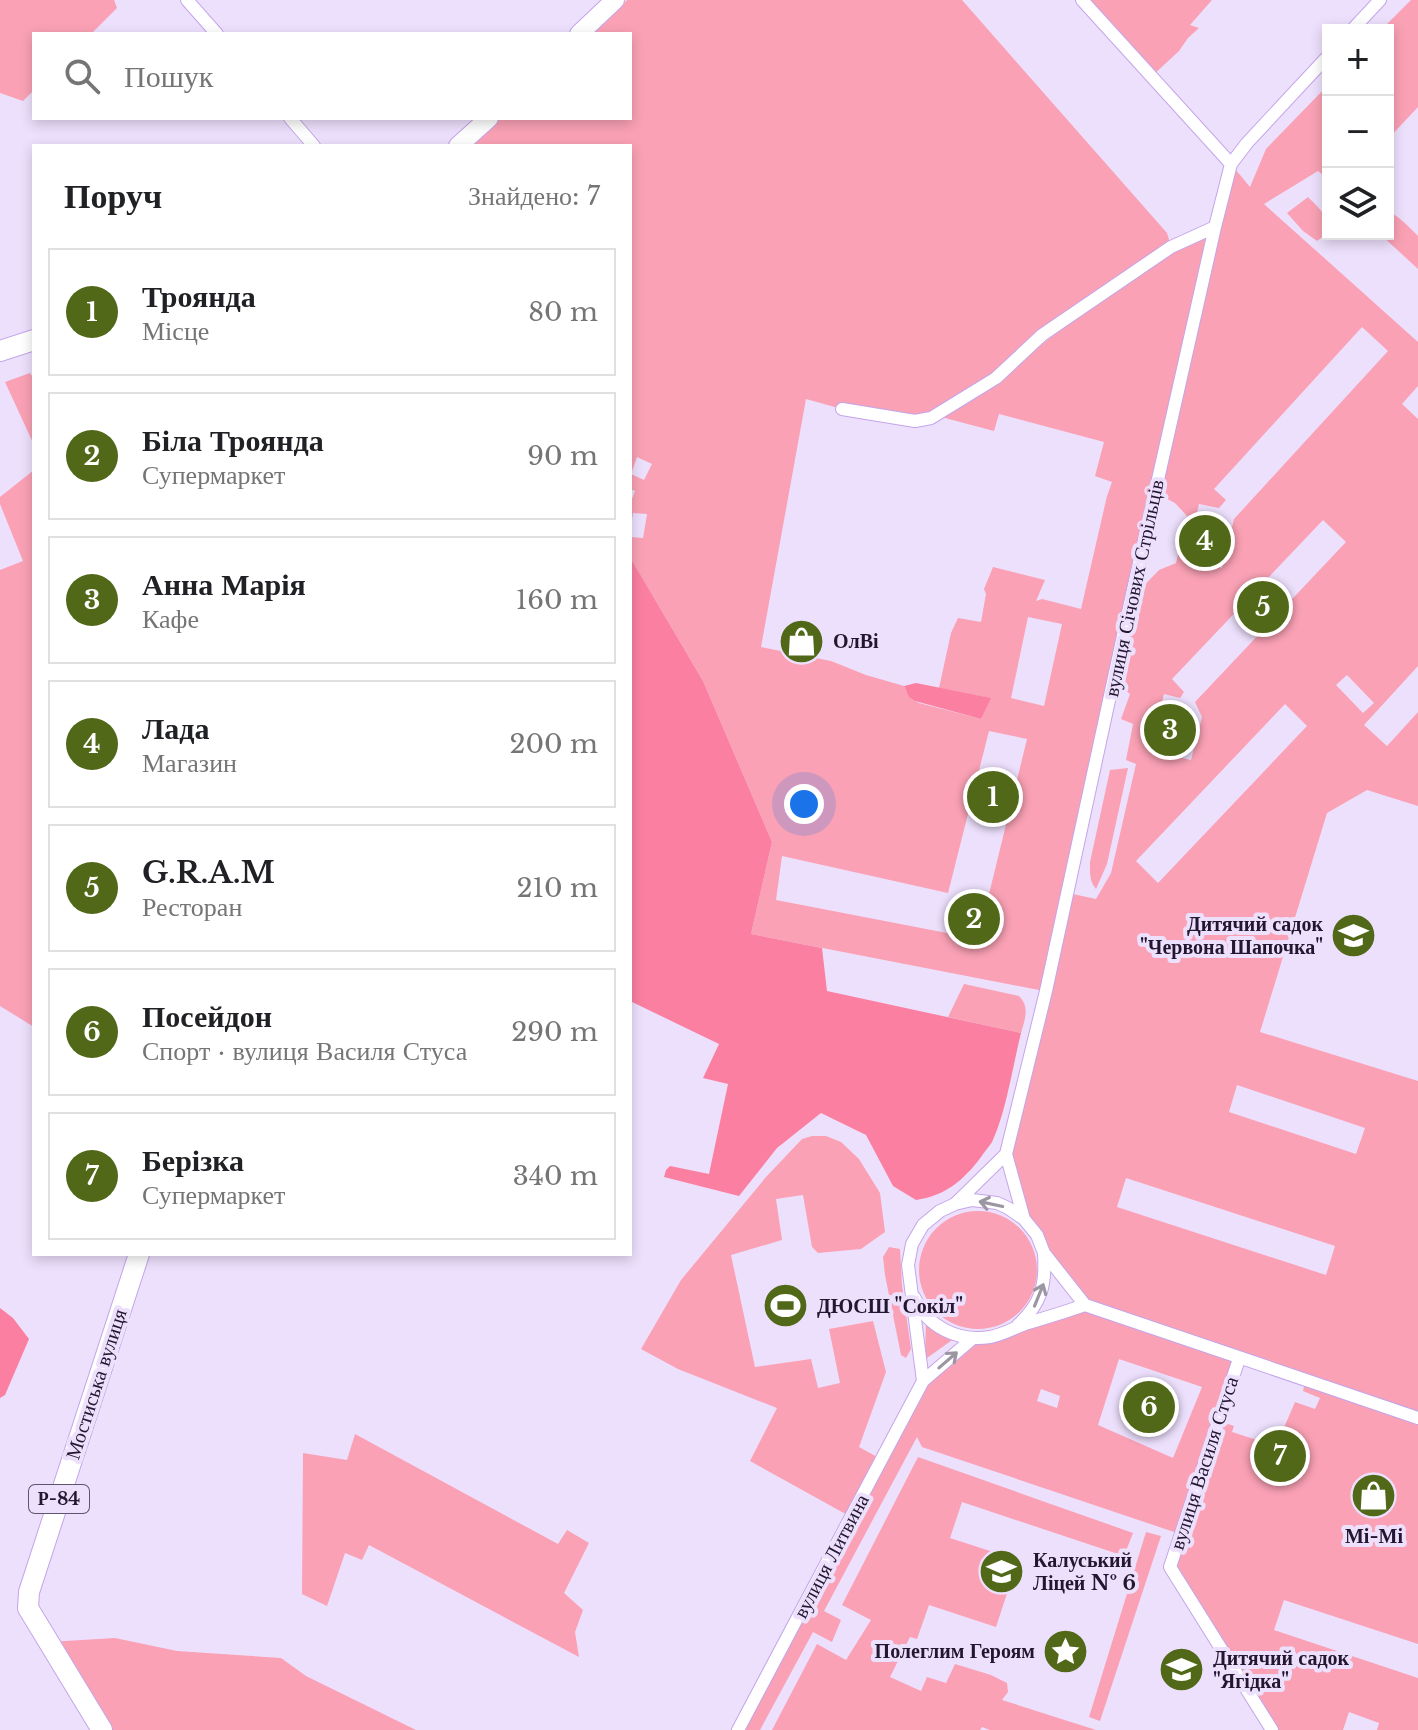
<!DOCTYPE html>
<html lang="uk">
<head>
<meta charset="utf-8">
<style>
  :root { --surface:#fff; --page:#f6f6f6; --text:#202124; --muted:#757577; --line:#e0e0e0; --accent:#516818 }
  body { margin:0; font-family:"Libre Baskerville",serif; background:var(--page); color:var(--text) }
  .controls { position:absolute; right:24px; top:24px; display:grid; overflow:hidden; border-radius:0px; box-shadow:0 4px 12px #0003 }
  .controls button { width:72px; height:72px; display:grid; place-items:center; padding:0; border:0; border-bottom:2px solid var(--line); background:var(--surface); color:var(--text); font:40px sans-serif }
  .you { position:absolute; left:804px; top:804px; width:28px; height:28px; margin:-20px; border:6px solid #fff; border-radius:50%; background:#1a73e8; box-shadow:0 0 0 12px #1a73e833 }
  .badge { display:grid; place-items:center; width:52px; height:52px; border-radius:50%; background:var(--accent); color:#fff; font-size:26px; font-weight:700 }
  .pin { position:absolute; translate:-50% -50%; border:4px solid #fff; box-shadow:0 2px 8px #0006 }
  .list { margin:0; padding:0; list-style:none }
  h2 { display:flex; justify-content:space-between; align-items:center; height:104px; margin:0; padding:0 32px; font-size:34px }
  h2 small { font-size:26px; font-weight:400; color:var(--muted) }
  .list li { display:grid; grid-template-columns:52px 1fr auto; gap:24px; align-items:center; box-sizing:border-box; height:128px; margin:0 16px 16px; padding:0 16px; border:2px solid var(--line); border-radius:0px }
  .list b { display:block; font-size:30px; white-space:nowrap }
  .list p { margin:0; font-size:26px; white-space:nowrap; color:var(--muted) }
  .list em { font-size:26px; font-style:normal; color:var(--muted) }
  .icon { flex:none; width:44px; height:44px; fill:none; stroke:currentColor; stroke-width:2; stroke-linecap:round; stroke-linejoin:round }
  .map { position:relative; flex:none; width:1418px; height:1730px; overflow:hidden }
  .search { position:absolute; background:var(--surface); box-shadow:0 4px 12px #0003; left:32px; top:32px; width:600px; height:88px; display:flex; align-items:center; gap:20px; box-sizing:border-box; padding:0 28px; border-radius:0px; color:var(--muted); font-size:30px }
  .panel { position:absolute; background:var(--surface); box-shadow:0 4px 12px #0003; left:32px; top:144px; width:600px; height:1112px; border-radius:0px }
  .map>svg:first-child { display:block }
  .green { fill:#faa1b5; fill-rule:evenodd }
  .forest { fill:#fb7fa0 }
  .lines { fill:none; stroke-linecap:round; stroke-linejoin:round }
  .minor-casing { stroke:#c4a5e9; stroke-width:14 }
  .secondary-casing { stroke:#c4a5e9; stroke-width:20 }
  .primary-casing { stroke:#c4a5e9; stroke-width:22 }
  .minor { stroke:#fff; stroke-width:12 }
  .secondary { stroke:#fff; stroke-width:18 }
  .primary { stroke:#fff; stroke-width:20 }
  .oneway { stroke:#9c96a2 }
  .labels { text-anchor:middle; stroke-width:8; stroke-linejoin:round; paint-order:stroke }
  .shield { fill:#ede0fd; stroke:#5f536e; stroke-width:2 }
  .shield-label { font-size:18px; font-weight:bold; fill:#221630 }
  .street-label { font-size:20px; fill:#221630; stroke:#ede0fd }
  .poi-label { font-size:20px; font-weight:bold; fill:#221630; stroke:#ede0fd; text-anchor:start }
</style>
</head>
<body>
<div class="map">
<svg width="1418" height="1730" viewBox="0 0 1418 1730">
  <rect width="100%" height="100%" fill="#ede0fd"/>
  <path class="green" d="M0,0H114L117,8L91,34H34V90L23,101L0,93Z
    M627,0H962L1167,233L1171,246L1215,227L1231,164L1250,187L1266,149L1328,85V179L1318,171L1264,204L1418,342V386L1402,404L1418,419V666L1364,725L1387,746L1418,712V806L1367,790L1327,813L1260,1032L1418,1081V1644L1284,1600L1274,1630L1418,1678V1730H1377L1379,1723L1349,1712L1343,1730H1272L1170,1567L1180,1534L922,1447L917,1437L824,1611L841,1620L832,1642L813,1632L760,1730H738L851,1517L750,1461L777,1408L678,1369L641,1349L681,1280L766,1177L802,1139L812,1136H826L841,1142L859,1159L880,1193L885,1232L861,1249L818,1253L812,1247L803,1195L776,1199L782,1240L731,1255L755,1367L811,1359L818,1388L840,1383L829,1329L873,1321L886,1372L859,1447L881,1459L923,1381L972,1339L1084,1305L1024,1219L1006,1154L1044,991L751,934L772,842L703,681L630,557V537L643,538L647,514L633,513L630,531V504L635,491L630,489V146H470L500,118H630V34H590ZM1149,263L1005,372L1042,335ZM1362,327L1388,351L1234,519L1222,568L1186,560L1199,504L1219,508L1226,500L1214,489ZM806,399L842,409L931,418H945L994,431L999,414L1104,442L1095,476L1112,482L1107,496L1081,609L1042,599L1036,601L1045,580L993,567L984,589L986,594L981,622L958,618L951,633L939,688L990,698L981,719L919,703C911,699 907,694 904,686L866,675L831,661L761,647ZM637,457L652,464L644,480L631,474ZM1156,493L1175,503L1187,516L1176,563L1159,570L1133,597ZM1323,520L1346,542L1195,702L1202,717L1191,760L1150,750L1164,694L1180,698L1184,692L1172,679ZM1028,617L1062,624L1044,706L1011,698ZM1347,675L1374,703L1363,713L1336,685ZM1114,682L1130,694L1121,719L1133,724L1126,760L1136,764L1111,873L1096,899L1068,893ZM1285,704L1307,726L1158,883L1136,861ZM989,731L1027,739L978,939L776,900L782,856L948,893ZM1237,1085L1365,1128L1356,1154L1229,1112ZM1126,1178L1335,1246L1326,1275L1117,1207ZM1240,1358L1305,1381L1303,1391L1320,1398L1315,1409L1295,1402L1276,1446L1232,1432L1234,1426L1219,1421ZM1119,1359L1202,1387L1173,1458L1098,1425ZM1041,1389L1060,1396L1057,1408L1037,1401Z
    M1086,0H1212L1190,25L1199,28L1188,38L1179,51L1151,77Z
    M1411,0H1418V107L1388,139V30H1381Z
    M1308,197C1320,209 1328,215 1328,233L1317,241L1303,231L1287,213Z
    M1388,211C1400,217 1408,226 1418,236V269L1380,234H1388Z
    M30,373L34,379V445L5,382Z
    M34,470V1027L0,1006V570L23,561L0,504V497Z
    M1128,768L1107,864L1096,889C1089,881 1090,872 1090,862L1110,770Z
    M964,984L1019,996C1030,1007 1025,1019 1021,1033L948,1017Z
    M919 1270a59 59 0 1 1 118 0a59 59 0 1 1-118 0Z
    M889,1247L900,1249L902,1285L911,1349L906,1358L901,1355L885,1275L883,1257Z
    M926,1321L955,1338L927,1358L925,1356Z
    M355,1434L558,1544L567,1530L589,1543L564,1593L583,1610L575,1632L579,1657L369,1545L362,1560L345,1553L327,1606L302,1594L303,1453L347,1460Z
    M918,1457L1133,1533L1124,1556L962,1502L950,1538L1018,1560L996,1627L929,1605L917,1639L910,1637L890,1677L921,1691L927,1677L946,1683L955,1664L991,1675L1007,1683L1008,1692L1002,1700L1096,1730H990L982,1727L980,1730H772L817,1644L846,1660L871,1620L842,1605Z
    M1146,1532L1161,1536L1100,1721L1089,1717Z
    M115,1638L177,1651L281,1658L306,1676L416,1730H102L48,1642Z"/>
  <path class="forest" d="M630,557L703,681L772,842L751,934L822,948L827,991L1021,1033C1013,1065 1006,1113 992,1142C989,1147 984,1152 981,1157C964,1180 945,1196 916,1200L893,1186L866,1135L821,1113L777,1148L739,1196L664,1177L666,1170L670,1166L709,1174L728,1084L703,1078L719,1044L630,1001Z
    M916,683L991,698L981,719L915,701L909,697L904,686Z
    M0,1308L13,1318L29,1339L5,1395L0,1398Z"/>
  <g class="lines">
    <defs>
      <path id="minor" d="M187,0L217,34
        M1082,0L1231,164
        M1352,30L1380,0
        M290,118L314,146
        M842,409L915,421L931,418L996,378L1042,335L1171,247L1215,227
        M955,1204L1006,1154
        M1024,1219L1006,1154L1046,991L1131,599L1215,227L1231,164L1247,143L1328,56
        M914,1297C927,1327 958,1342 990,1337C1002,1335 1014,1328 1025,1324C1045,1318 1065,1312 1085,1305
        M1018,1325C1042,1303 1046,1284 1044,1253
        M1239,1359L1170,1567L1272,1730
        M923,1381L908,1265L912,1244L923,1225L940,1211L955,1204L972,1200L997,1203L1008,1208L1024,1219L1037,1235L1044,1253L1085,1305L1418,1418
        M738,1730L923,1381L972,1339"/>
      <path id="secondary" d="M579,34L615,0
        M458,146L489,118"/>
      <path id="primary" d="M0,351L34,340
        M102,1730L28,1608L29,1592L139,1254"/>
    </defs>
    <use href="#minor" class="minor-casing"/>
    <use href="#secondary" class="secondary-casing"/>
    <use href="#primary" class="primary-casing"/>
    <use href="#minor" class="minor"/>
    <use href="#secondary" class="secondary"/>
    <use href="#primary" class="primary"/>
  </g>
  <defs><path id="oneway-shaft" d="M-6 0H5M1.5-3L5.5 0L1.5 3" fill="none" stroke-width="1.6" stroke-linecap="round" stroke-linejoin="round" transform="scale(2)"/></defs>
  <g class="oneway">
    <use href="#oneway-shaft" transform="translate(991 1204) rotate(-168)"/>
    <use href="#oneway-shaft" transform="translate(1039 1295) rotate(-68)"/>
    <use href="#oneway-shaft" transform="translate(948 1360) rotate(-41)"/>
  </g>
  <defs>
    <symbol id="shop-disc" viewBox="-11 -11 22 22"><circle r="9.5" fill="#516818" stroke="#ede0fd"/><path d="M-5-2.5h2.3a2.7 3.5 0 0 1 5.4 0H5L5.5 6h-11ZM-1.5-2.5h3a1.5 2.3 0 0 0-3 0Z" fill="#fff"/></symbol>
    <symbol id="school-disc" viewBox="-11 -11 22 22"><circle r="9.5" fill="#516818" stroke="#ede0fd"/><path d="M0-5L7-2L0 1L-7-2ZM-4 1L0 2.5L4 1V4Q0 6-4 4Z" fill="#fff"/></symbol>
    <symbol id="stadium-disc" viewBox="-11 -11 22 22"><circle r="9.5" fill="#516818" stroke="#ede0fd"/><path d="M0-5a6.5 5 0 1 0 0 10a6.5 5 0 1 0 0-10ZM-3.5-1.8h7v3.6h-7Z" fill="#fff"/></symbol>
    <symbol id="sight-disc" viewBox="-11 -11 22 22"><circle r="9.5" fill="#516818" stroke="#ede0fd"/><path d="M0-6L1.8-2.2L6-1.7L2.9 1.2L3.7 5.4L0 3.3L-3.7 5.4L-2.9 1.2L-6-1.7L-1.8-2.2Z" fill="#fff"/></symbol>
  </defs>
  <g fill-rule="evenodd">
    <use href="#shop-disc" x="776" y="616" width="51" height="51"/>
    <use href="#school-disc" x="1328" y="910" width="51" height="51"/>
    <use href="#stadium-disc" x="760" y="1280" width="51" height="51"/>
    <use href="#shop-disc" x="1348" y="1470" width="51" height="51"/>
    <use href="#school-disc" x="976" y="1546" width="51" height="51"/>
    <use href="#sight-disc" x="1040" y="1626" width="51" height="51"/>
    <use href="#school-disc" x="1156" y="1644" width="51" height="51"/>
  </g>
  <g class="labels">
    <rect class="shield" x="29" y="1485" width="60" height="28" rx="6"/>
    <g class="shield-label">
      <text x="59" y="1505">Р-84</text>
    </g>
    <g class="street-label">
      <text transform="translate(1134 588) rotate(-78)" y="7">вулиця Січових Стрільців</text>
      <text transform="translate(96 1384) rotate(-72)" y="7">Мостиська вулиця</text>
      <text transform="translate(1204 1463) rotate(-72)" y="7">вулиця Василя Стуса</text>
      <text transform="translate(831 1556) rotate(-62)" y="7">вулиця Литвина</text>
    </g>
    <g class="poi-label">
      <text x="833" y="648">ОлВі</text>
      <text x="1323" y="931" text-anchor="end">Дитячий садок<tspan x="1323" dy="23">"Червона Шапочка"</tspan></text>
      <text x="817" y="1313">ДЮСШ "Сокіл"</text>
      <text x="1374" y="1543" text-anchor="middle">Мі-Мі</text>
      <text x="1033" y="1567">Калуський<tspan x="1033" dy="23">Ліцей № 6</tspan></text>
      <text x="1035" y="1658" text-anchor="end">Полеглим Героям</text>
      <text x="1213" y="1665">Дитячий садок<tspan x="1213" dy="23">"Ягідка"</tspan></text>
    </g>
  </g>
</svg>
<div class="controls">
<button>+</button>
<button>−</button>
<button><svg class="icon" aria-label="layers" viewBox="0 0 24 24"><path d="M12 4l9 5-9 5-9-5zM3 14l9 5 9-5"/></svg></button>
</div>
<div class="you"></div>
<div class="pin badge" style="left:993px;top:797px">1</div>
<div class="pin badge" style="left:974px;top:919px">2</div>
<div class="pin badge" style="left:1170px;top:730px">3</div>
<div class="pin badge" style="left:1205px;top:541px">4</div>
<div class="pin badge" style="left:1263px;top:607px">5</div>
<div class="pin badge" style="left:1149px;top:1407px">6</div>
<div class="pin badge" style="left:1280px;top:1456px">7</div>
<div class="search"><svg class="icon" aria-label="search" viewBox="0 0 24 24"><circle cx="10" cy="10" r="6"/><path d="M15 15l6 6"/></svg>Пошук</div>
<section class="panel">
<h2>Поруч<small>Знайдено: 7</small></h2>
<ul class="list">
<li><span class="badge">1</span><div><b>Троянда</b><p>Місце</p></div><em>80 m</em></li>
<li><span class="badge">2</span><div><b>Біла Троянда</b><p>Супермаркет</p></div><em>90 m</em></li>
<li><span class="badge">3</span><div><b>Анна Марія</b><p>Кафе</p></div><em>160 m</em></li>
<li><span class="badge">4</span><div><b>Лада</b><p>Магазин</p></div><em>200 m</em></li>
<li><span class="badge">5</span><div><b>G.R.A.M</b><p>Ресторан</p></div><em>210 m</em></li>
<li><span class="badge">6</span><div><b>Посейдон</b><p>Спорт · вулиця Василя Стуса</p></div><em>290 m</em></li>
<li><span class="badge">7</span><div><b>Берізка</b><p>Супермаркет</p></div><em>340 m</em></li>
</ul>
</section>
</div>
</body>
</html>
